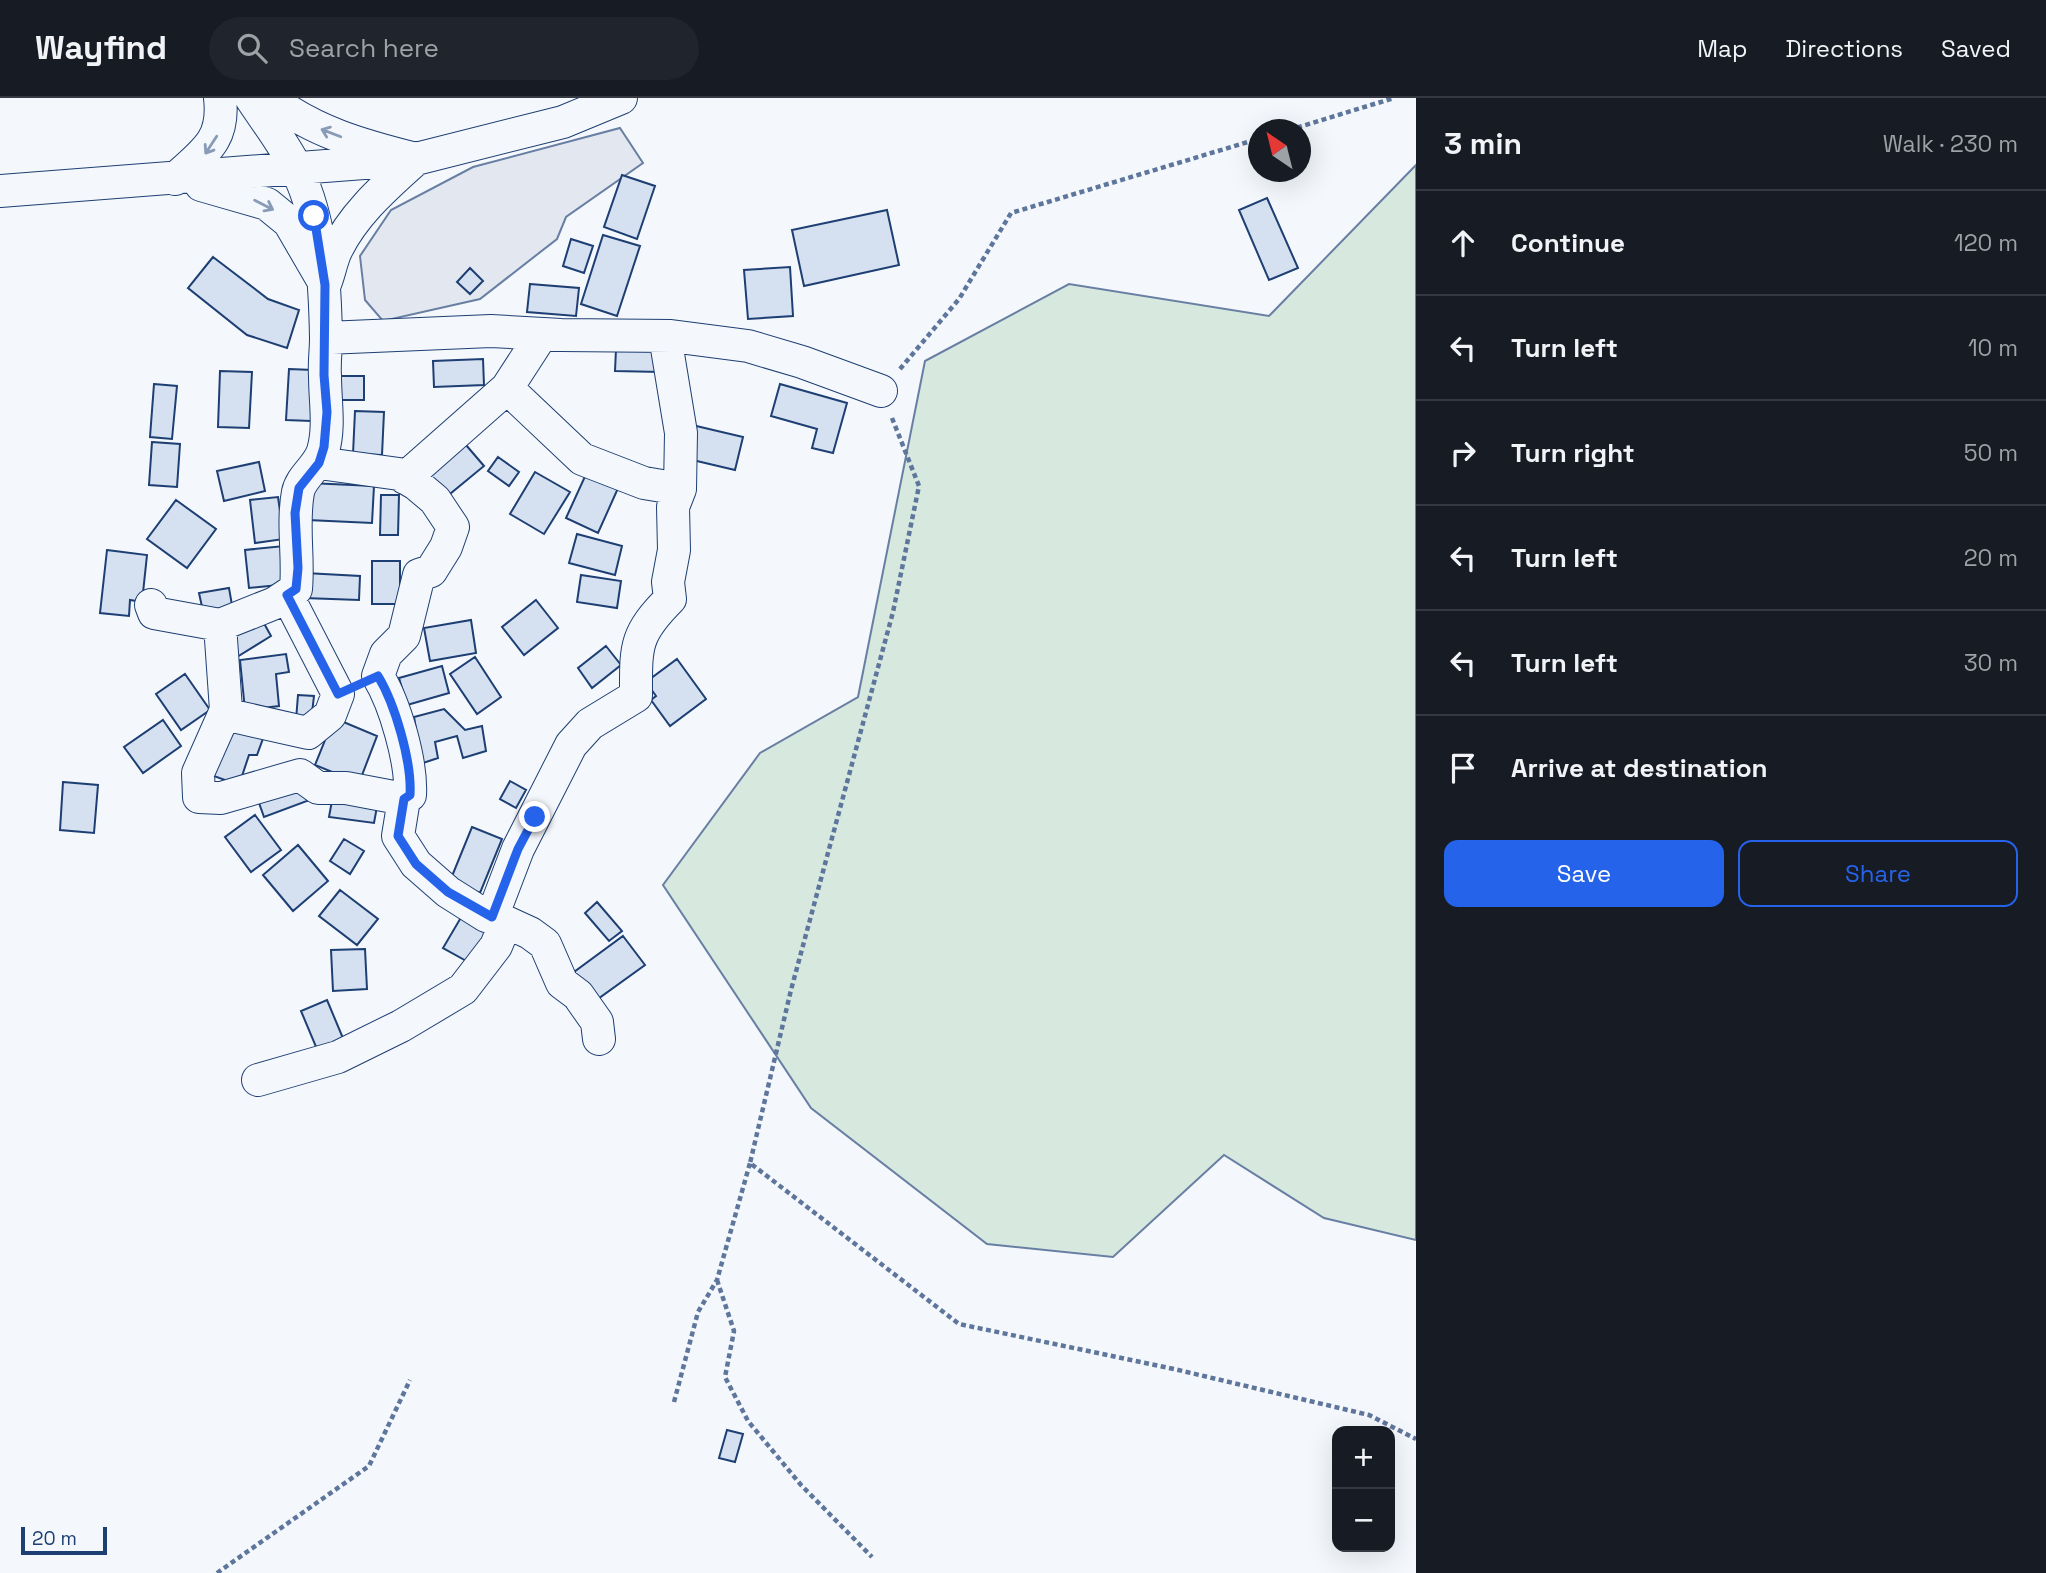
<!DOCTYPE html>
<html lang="en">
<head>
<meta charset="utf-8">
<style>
  :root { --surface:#171b24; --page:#20242c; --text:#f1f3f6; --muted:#9ea1a6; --line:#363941; --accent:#2563eb }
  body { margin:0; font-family:"Space Grotesk",sans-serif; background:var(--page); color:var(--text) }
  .controls { position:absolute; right:21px; bottom:21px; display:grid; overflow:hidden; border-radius:14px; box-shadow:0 7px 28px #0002 }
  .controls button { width:63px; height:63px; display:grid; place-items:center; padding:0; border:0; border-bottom:2px solid var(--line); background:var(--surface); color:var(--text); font:35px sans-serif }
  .compass { position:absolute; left:1248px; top:21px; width:63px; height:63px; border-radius:50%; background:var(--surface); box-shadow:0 7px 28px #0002; rotate:325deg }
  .scale { position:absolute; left:21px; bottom:18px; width:86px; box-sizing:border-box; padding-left:7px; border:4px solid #1d3f73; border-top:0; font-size:19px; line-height:24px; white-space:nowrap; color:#1d3f73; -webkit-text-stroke:5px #f4f7fb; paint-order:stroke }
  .stop { position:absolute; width:21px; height:21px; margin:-16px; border:5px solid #2563eb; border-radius:50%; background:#fff }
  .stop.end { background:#2563eb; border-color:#fff; box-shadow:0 2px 7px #0008 }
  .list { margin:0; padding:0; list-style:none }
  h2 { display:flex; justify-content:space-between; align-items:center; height:91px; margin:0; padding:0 28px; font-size:30px }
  h2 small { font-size:23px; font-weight:400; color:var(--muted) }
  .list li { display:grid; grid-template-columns:46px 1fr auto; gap:21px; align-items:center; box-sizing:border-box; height:105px; padding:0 28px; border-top:2px solid var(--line) }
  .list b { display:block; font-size:26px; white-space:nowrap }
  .list em { font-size:23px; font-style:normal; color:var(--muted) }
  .actions { display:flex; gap:14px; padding:21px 28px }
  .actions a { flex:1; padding:16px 0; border:2px solid var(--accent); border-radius:14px; text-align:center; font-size:24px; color:var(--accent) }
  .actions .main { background:var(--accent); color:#fff }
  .icon { flex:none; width:38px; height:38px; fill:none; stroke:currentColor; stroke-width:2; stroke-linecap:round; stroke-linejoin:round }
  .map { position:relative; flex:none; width:1416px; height:1475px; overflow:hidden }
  header { display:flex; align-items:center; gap:42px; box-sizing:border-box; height:98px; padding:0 35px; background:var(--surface); border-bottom:2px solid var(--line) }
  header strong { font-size:33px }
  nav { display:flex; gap:38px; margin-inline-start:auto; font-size:24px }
  .search { width:490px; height:63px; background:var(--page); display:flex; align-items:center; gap:18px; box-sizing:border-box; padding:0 24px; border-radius:38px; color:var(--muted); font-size:26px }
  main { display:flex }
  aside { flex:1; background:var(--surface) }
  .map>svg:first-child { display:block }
  .green { fill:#d7e8df; stroke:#687fa3; stroke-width:2 }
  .parking { fill:#e3e8f0; stroke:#687fa3; stroke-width:2 }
  .building { fill:#d5e0f0; stroke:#1d3f73; stroke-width:2 }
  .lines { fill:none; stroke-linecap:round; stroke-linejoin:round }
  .minor-casing { stroke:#1d3f73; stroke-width:34 }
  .path { stroke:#5e769c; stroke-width:4.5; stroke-dasharray:5 3.5; stroke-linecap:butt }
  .minor { stroke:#f4f7fb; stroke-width:32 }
  .oneway { stroke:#889bb7 }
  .route { stroke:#2563eb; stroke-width:9 }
</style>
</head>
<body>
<header>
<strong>Wayfind</strong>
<div class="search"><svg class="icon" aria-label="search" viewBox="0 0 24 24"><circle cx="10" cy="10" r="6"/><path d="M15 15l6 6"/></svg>Search here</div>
<nav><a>Map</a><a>Directions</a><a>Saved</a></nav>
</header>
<main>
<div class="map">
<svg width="1416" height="1475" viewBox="0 0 1416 1475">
  <rect width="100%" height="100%" fill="#f4f7fb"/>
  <path class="green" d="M1416,67V1142L1324,1120L1224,1057L1113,1159L987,1146L811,1010L663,787L760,655L858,599L925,263L1069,186L1269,218Z"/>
  <path class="parking" d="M620,30L643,65L566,119L557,141L480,201L383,223L365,202L360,158L391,112L473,69Z"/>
  <path class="building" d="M622,77L655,88L637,141L604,129Z
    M1267,100L1298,170L1269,182L1239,112Z
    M887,112L899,167L804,188L792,132Z
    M603,137L640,148L617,218L581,206Z
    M571,141L593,148L584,175L563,168Z
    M213,159L268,201L299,212L287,250L247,237L188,190Z
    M790,169L793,218L748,221L744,172Z
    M470,170L483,183L470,196L457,184Z
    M530,186L579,190L576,218L527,214Z
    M616,251L662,252L661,274L615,273Z
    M483,261L484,287L434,289L433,263Z
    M289,271L313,272L311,323L286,322Z
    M220,273L252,274L249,330L218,329Z
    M334,278H364V302H335Z
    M154,286L177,288L172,341L150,339Z
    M780,286L847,305L833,355L812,350L817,331L771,318Z
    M355,313L384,314L382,357L353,356Z
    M692,327L743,339L735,372L684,360Z
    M460,340L484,368L445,400L422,372Z
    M152,344L180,346L177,389L149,387Z
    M498,359L519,374L509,388L488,373Z
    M259,364L265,393L224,403L217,373Z
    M535,374L570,394L544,436L510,416Z
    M587,374L619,388L598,435L566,420Z
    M309,385L374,388L372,425L308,422Z
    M381,397H399L398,437H380Z
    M278,399L284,441L255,445L250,402Z
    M176,402L216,431L187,470L147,441Z
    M577,436L622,448L615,477L569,465Z
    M284,448L289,486L249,490L245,452Z
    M107,452L147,457L142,504L130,502L129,518L100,515Z
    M372,463H400V506H372Z
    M305,475L360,478L359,502L304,500Z
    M581,477L621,483L617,510L577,504Z
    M229,490L233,513L204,518L199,495Z
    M536,502L558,530L524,557L502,529Z
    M261,520L271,538L237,559L226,542Z
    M471,522L476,555L430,563L424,530Z
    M606,548L621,567L592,590L578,570Z
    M286,556L289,574L276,576L279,608L245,612L240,562Z
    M475,559L501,599L477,616L450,576Z
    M677,561L706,601L670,628L651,602L656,598L646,584Z
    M442,568L449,595L407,607L399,580Z
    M185,576L210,612L181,632L156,596Z
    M298,597L314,598L311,623L296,622Z
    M444,611L465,632L482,628L486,653L463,660L457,638L435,644L438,660L417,667L409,634L416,631L414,619Z
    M334,620L377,638L359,685L315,667Z
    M163,622L181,648L143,675L124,649Z
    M227,622L265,635L257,657H249L239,687L208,676Z
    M510,683L526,692L516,710L500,701Z
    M63,684L98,687L94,735L60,732Z
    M301,686L307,703L264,719L258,702Z
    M333,697L378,703L374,725L329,719Z
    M255,717L281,752L251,774L225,739Z
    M472,729L502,741L480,795L450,783Z
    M344,741L364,753L350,776L330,763Z
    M298,747L328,783L293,813L263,777Z
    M340,792L378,821L357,847L319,818Z
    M597,804L622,833L609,843L585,815Z
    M463,816L489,831L470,865L443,850Z
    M623,838L645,867L595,903L574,874Z
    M365,851L367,891L333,893L331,852Z
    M327,902L345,945L319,956L301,913Z
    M727,1332L743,1336L735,1364L719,1360Z"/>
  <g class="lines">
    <defs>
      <path id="minor" d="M251,0C266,23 285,47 297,72C322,124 325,184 326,240L491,233L561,237L671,238L748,248L802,264L881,293
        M175,81C204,54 225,43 220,0
        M201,87L267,106L289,124L325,186C329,176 331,165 335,155C352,117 386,88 416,61C364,48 313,34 270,0
        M0,93L416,61L563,24L621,0
        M507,290L582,361L644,385L680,391
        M405,380L507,290L542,236
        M151,507L154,515L220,527L275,505L296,491C299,459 292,426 298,394C301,379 318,369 323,353C330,329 325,303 325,278C324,265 326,253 326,240
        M220,527L226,612L198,675L199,699L221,700L300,677L318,690H346L404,701L410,697C412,664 395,606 378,578L386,556L404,538L419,477L431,473L446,449L453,429L435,402L416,386L399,376L319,365
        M224,616L308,635L330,617L338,596L287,497
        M404,701L398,738L416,766L448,794L486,818L506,824L530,835L545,846L562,885L578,897L597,924L599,941
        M492,819L518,751L571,647L590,626L636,598C636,549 634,537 670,501L668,484L674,452L673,409L680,391L681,335L665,238
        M258,982L338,959L401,928L463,891L496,848L506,824"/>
    </defs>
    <use href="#minor" class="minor-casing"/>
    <path class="path" d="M1289,32L1394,0
      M900,271L959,201L1011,115L1258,41
      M892,320L919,388L893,514L791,892L750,1065L959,1226L1174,1271L1369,1317L1416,1341
      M717,1182L734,1233L725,1279L748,1323L801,1387L872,1459
      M674,1304L698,1214L717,1182L750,1065
      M217,1475L369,1368L410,1282"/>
    <use href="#minor" class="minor"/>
  </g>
  <defs><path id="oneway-shaft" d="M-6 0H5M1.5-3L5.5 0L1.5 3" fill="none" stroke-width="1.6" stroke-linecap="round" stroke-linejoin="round" transform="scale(1.75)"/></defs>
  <g class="oneway">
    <use href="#oneway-shaft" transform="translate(331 35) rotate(-159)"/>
    <use href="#oneway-shaft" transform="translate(211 47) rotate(123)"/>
    <use href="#oneway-shaft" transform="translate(264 107) rotate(27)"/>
  </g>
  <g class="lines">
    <path class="route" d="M314,118L325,187L324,277L327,314L324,349L319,365L299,390L295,415L298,470L296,491L287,497L338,596L378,578C395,606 412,664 410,697L404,701L398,738L416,766L448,794L492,819L518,751L535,719"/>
  </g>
</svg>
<div class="controls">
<button>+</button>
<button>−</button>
</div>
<svg class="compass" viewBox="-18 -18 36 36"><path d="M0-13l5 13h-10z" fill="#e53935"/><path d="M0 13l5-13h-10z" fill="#9ea1a6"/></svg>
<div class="scale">20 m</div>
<div class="stop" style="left:314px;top:118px"></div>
<div class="stop end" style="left:535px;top:719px"></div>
</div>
<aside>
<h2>3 min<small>Walk · 230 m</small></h2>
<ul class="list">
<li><svg class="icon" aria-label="ahead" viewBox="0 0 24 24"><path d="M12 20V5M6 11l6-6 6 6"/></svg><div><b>Continue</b></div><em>120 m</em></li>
<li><svg class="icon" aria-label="left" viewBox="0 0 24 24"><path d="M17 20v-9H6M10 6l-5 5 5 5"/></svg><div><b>Turn left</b></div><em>10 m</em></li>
<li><svg class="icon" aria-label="right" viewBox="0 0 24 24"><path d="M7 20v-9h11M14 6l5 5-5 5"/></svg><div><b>Turn right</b></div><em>50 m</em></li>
<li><svg class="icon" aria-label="left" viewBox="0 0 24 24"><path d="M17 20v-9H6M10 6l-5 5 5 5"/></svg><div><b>Turn left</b></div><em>20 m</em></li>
<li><svg class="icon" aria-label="left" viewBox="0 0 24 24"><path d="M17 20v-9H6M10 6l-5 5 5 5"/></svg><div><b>Turn left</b></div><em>30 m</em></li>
<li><svg class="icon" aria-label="arrive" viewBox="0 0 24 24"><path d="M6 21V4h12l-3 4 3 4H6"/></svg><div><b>Arrive at destination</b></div></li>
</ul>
<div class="actions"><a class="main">Save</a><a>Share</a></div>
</aside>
</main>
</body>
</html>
